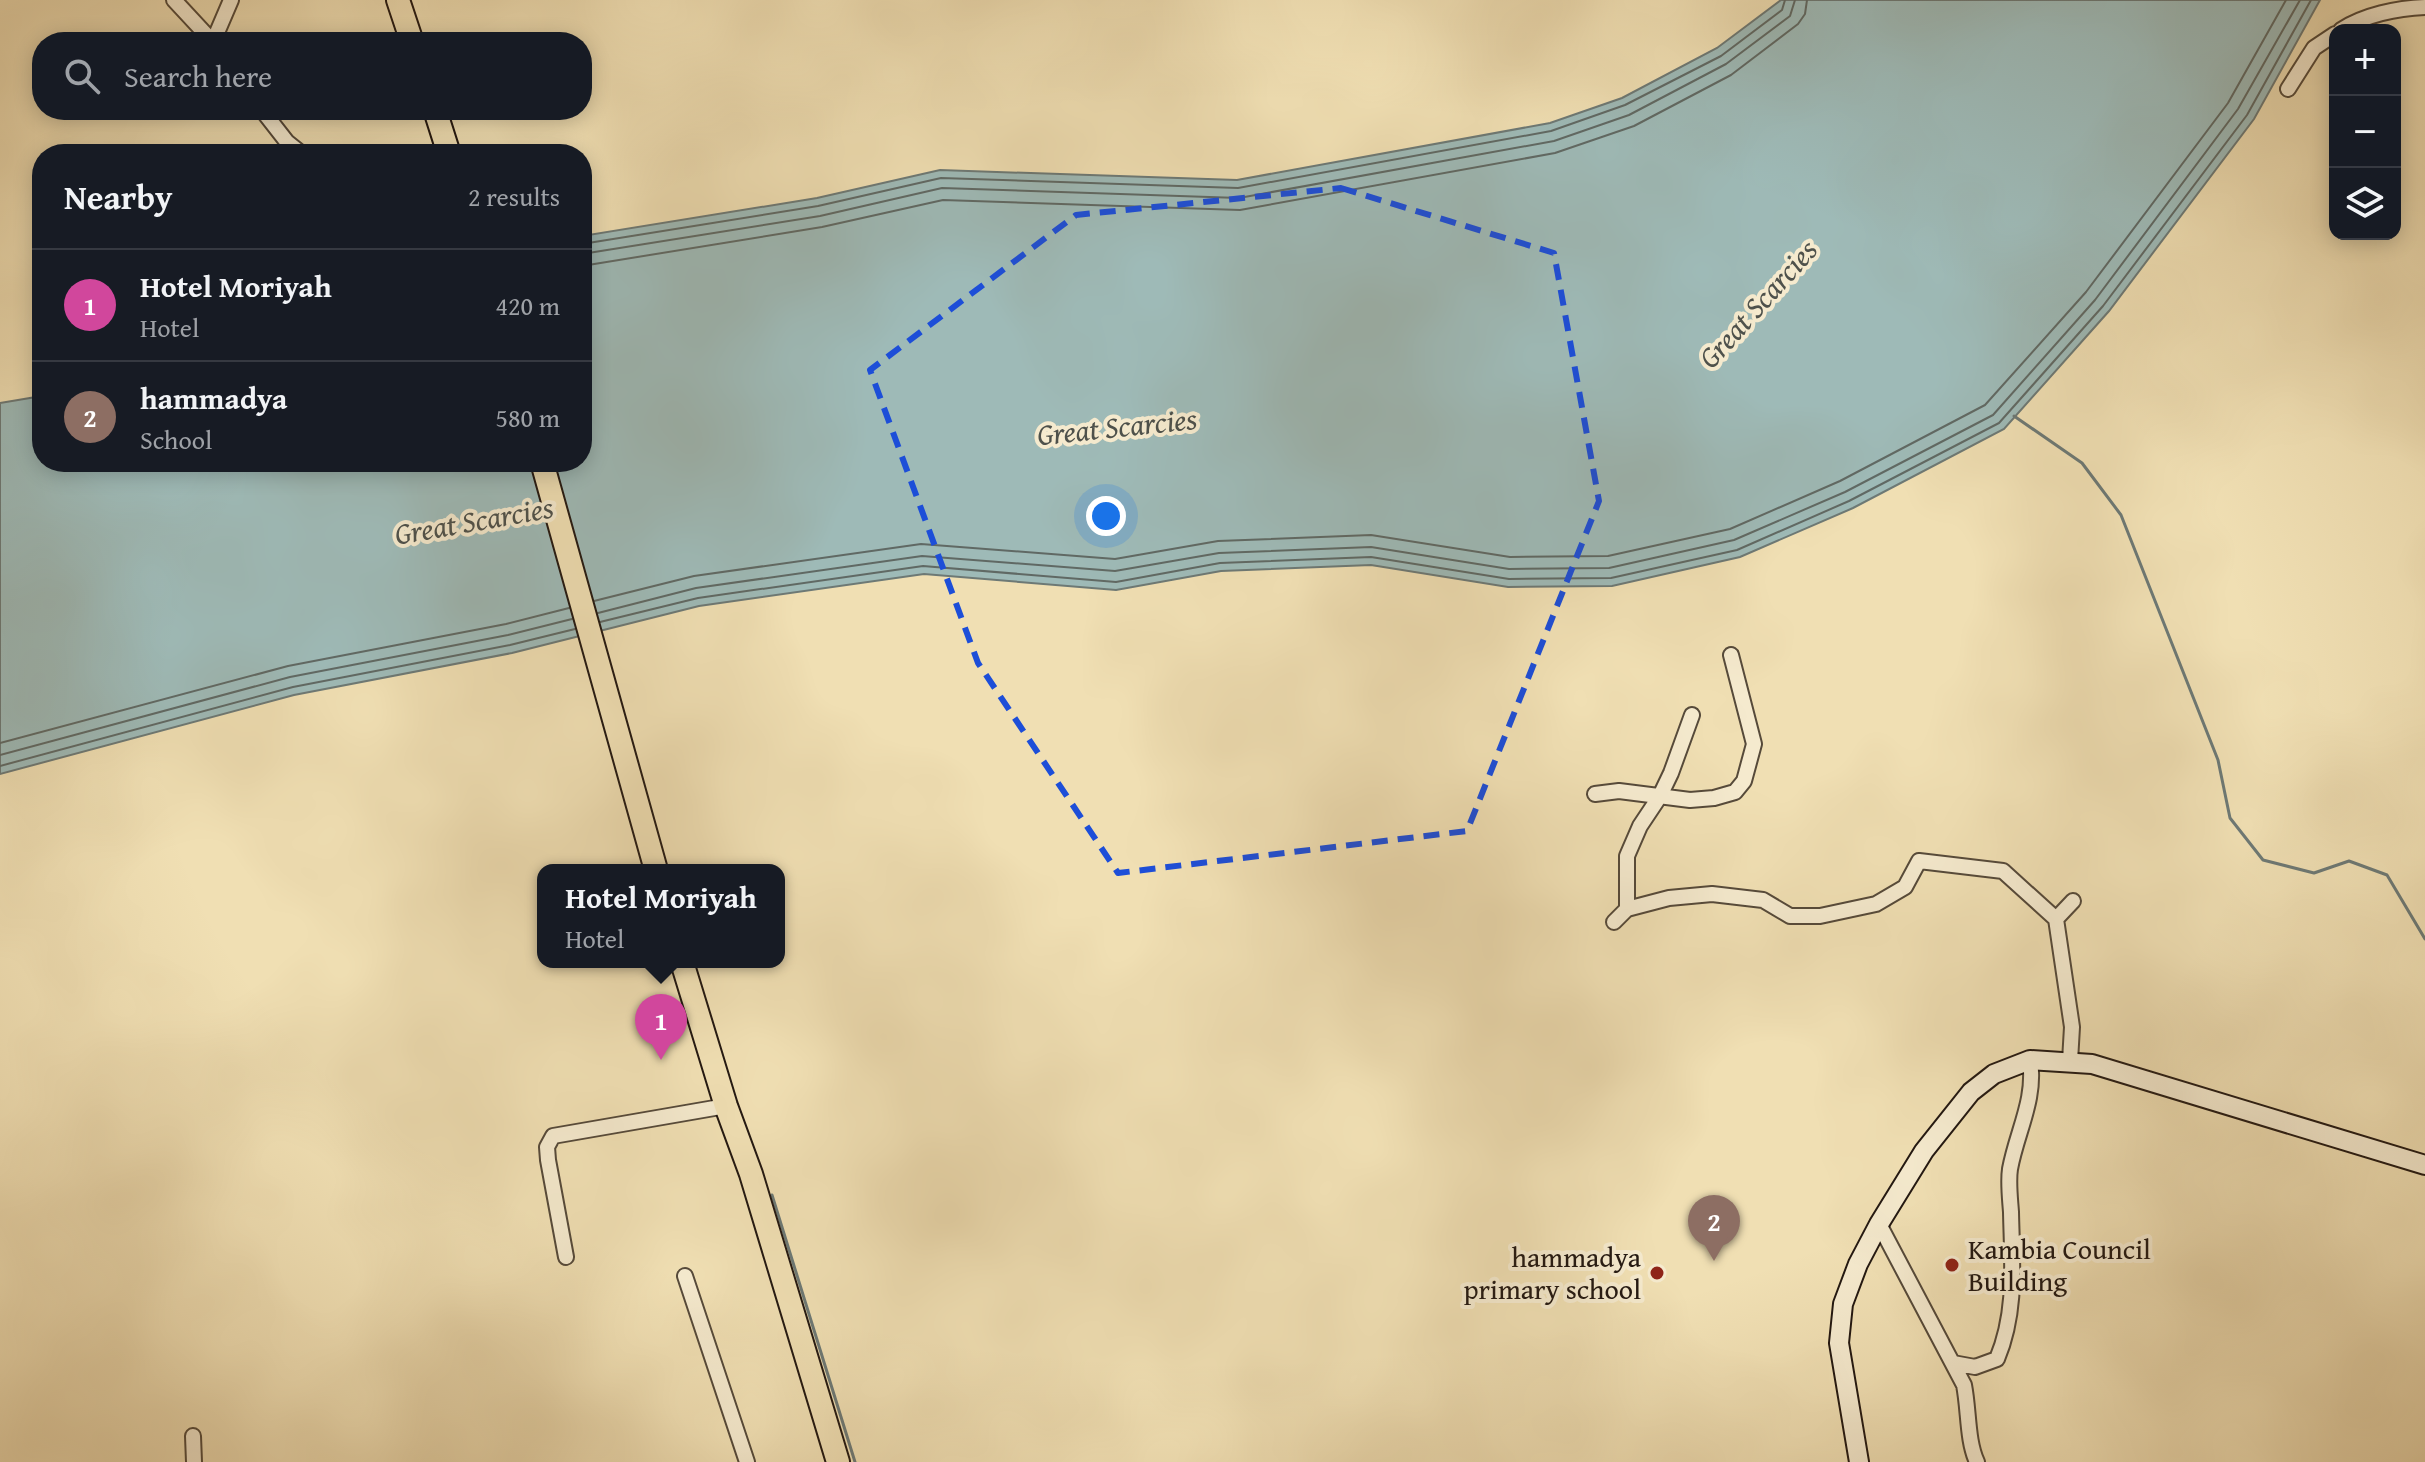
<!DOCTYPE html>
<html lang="en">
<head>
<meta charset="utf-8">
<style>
  :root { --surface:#171b24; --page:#242831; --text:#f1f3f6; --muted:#9ea1a6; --line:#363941; --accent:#d93025 }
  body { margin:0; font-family:"Gentium Book Plus",serif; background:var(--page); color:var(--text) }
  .controls { position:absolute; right:24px; top:24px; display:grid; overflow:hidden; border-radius:16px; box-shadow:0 4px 20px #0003 }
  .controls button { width:72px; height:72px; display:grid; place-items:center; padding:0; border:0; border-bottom:2px solid var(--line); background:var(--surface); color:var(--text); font:40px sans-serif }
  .you { position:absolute; left:1106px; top:516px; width:28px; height:28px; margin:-20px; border:6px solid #fff; border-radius:50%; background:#1a73e8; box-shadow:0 0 0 12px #1a73e833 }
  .badge { display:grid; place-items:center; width:52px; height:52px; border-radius:50%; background:var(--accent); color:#fff; font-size:26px; font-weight:700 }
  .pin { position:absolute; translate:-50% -66px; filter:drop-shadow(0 2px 4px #0008) }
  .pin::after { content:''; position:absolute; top:42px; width:28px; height:24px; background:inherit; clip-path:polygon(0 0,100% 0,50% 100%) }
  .popup { position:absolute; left:537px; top:864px; width:248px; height:104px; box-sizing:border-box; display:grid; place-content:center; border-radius:16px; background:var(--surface); filter:drop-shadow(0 2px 6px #0005); font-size:26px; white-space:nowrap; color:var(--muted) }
  .popup b { font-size:30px; color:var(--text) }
  .popup::after { content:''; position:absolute; left:50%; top:100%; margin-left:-16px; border:16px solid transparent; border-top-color:var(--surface) }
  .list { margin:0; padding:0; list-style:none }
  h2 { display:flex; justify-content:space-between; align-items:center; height:104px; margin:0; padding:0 32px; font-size:34px }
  h2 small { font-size:26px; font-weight:400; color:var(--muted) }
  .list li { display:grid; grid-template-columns:52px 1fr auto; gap:24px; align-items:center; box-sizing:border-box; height:112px; padding:0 32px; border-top:2px solid var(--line) }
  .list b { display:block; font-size:30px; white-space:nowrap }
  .list p { margin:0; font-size:26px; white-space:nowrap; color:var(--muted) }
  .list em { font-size:26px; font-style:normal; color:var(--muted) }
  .icon { flex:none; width:44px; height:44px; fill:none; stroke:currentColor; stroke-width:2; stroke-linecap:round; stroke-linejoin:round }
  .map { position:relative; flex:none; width:2425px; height:1462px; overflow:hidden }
  .search { position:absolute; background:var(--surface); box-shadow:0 4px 20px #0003; left:32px; top:32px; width:560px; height:88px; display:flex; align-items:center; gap:20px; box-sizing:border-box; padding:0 28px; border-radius:32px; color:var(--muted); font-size:30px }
  .panel { position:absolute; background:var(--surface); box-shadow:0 4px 20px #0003; left:32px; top:144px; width:560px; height:328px; border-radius:32px }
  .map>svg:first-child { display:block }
  .water { fill:#9ebab7; stroke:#6d7975; stroke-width:2 }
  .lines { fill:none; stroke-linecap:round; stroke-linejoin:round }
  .shore { stroke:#606964; stroke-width:2 }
  .stream { stroke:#6d7975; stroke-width:3 }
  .minor-casing { stroke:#564a3a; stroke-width:18 }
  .secondary-casing { stroke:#231811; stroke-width:22 }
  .trunk-casing { stroke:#231811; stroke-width:26 }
  .minor { stroke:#f5eace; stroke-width:14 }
  .secondary { stroke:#f5eace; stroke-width:18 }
  .trunk { stroke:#f0dfb3; stroke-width:22 }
  .marked { fill:none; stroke:#1d4ed8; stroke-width:6; stroke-dasharray:16 10; stroke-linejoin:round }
  .poi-dot { fill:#8f2418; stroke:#f5eace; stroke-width:3 }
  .labels { text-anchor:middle; stroke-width:8; stroke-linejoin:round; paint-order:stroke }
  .poi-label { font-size:28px; fill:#231811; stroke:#f5eace; text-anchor:start }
  .water-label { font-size:30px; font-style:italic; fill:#4e514b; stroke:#f5eace }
</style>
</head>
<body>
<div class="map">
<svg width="2425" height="1462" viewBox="0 0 2425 1462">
  <rect width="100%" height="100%" fill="#f0dfb3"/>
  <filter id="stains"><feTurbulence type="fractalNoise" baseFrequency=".0025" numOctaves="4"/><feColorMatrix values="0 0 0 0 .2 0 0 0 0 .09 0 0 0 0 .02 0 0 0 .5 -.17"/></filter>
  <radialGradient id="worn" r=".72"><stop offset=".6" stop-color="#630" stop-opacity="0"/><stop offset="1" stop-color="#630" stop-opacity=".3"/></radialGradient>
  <path class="water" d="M1781,0H2320L2254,119L2109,311L2004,429L1853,508L1740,557L1612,586L1508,587L1371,565L1221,571L1116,590L924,574L699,606L512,653L294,695L0,774V403L42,396V462H582V236L817,198L940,170L1237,180L1550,123L1622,98L1717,48Z"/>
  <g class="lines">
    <path class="shore" d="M582,244L818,206L941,178L1238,188L1551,131L1625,105L1721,56L1782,10L1785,0
      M582,254L820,216L942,188L1239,198L1554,141L1629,115L1726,64L1790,16L1795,0
      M582,266L822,227L943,200L1240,210L1555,153L1634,126L1731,75L1798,24L1805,14L1807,0
      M594,601L694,576L921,544L1115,559L1218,541L1371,535L1510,557L1608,556L1730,529L1840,481L1985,405L2086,292L2228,103L2286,0
      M598,613L696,588L922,556L1115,571L1219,553L1371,547L1509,569L1609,568L1734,540L1845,492L1993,415L2095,300L2238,109L2300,0
      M600,622L698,598L923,566L1116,582L1220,563L1371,557L1509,579L1611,578L1737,550L1849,501L1999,423L2103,306L2247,115L2311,0
      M0,743L288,666L506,624L569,608
      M0,755L290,677L508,635L572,619
      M0,766L293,687L510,645L575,629"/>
    <path class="stream" d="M2014,416L2082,463L2121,515L2218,760L2230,818L2263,860L2314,873L2349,861L2387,875L2425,939
      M772,1195L855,1462"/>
    <defs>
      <path id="minor" d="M174,0L213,42
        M2341,30C2364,15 2397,8 2425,7
        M213,42L231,0
        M2288,89L2314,48L2335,34
        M262,110L287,142L302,154
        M1595,794L1619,791L1690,800L1714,798L1735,792L1744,781L1754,744L1731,655
        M1627,909L1669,898L1712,894L1763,900L1790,916H1820L1876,904L1905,887L1919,861L2003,871L2056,919L2072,1027L2070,1061
        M2056,919L2073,901
        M1614,922L1627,909V856L1640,826L1660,796L1671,773L1692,715
        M1879,1224L1964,1385C1969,1410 1967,1441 1977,1462
        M566,1257L548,1160L547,1147L553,1136L726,1106
        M685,1276L747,1462
        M1953,1363L1975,1367L1997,1359C2017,1312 2012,1262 2011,1212C2010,1198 2008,1182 2010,1169C2017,1131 2036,1100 2030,1060
        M193,1436L194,1462"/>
      <path id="secondary" d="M1859,1462L1839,1343L1843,1304L1858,1264L1879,1224L1924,1151L1971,1092L1994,1074L2030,1060L2092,1064L2425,1165"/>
      <path id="trunk" d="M398,0L412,42
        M435,110L449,154
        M542,462L656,870
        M682,962L726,1106L751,1174L838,1462"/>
    </defs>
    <use href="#minor" class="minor-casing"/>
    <use href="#secondary" class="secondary-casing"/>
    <use href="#trunk" class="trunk-casing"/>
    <use href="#minor" class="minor"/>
    <use href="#secondary" class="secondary"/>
    <use href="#trunk" class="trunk"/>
  </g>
  <path class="marked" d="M1341,188L1554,253L1599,501L1467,831L1118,873L978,663L870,370L1076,215Z"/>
  <g class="poi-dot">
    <circle cx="1952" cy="1265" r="8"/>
    <circle cx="1657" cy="1273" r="8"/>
  </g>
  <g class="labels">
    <g class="poi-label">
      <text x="1968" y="1259">Kambia Council<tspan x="1968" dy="32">Building</tspan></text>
      <text x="1641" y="1267" text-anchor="end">hammadya<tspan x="1641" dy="32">primary school</tspan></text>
    </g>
    <g class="water-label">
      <text transform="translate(1758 304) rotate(-48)" y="10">Great Scarcies</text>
      <text transform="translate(1117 427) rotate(-6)" y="10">Great Scarcies</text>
      <text transform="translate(474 521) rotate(-10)" y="10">Great Scarcies</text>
    </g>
  </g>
  <rect width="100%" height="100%" filter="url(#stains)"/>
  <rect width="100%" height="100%" fill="url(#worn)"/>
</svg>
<div class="controls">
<button>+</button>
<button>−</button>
<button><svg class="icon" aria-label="layers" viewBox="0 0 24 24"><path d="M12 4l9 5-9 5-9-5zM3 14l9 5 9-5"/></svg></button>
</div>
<div class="you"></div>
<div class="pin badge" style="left:661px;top:1060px;background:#d1479c">1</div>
<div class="popup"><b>Hotel Moriyah</b>Hotel</div>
<div class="pin badge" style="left:1714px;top:1261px;background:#8d6e63">2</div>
<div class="search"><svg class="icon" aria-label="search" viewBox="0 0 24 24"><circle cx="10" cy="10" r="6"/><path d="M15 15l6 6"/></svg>Search here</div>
<section class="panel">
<h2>Nearby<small>2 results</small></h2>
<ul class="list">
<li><span class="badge" style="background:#d1479c">1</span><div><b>Hotel Moriyah</b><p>Hotel</p></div><em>420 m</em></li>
<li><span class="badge" style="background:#8d6e63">2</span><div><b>hammadya</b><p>School</p></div><em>580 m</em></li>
</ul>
</section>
</div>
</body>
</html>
